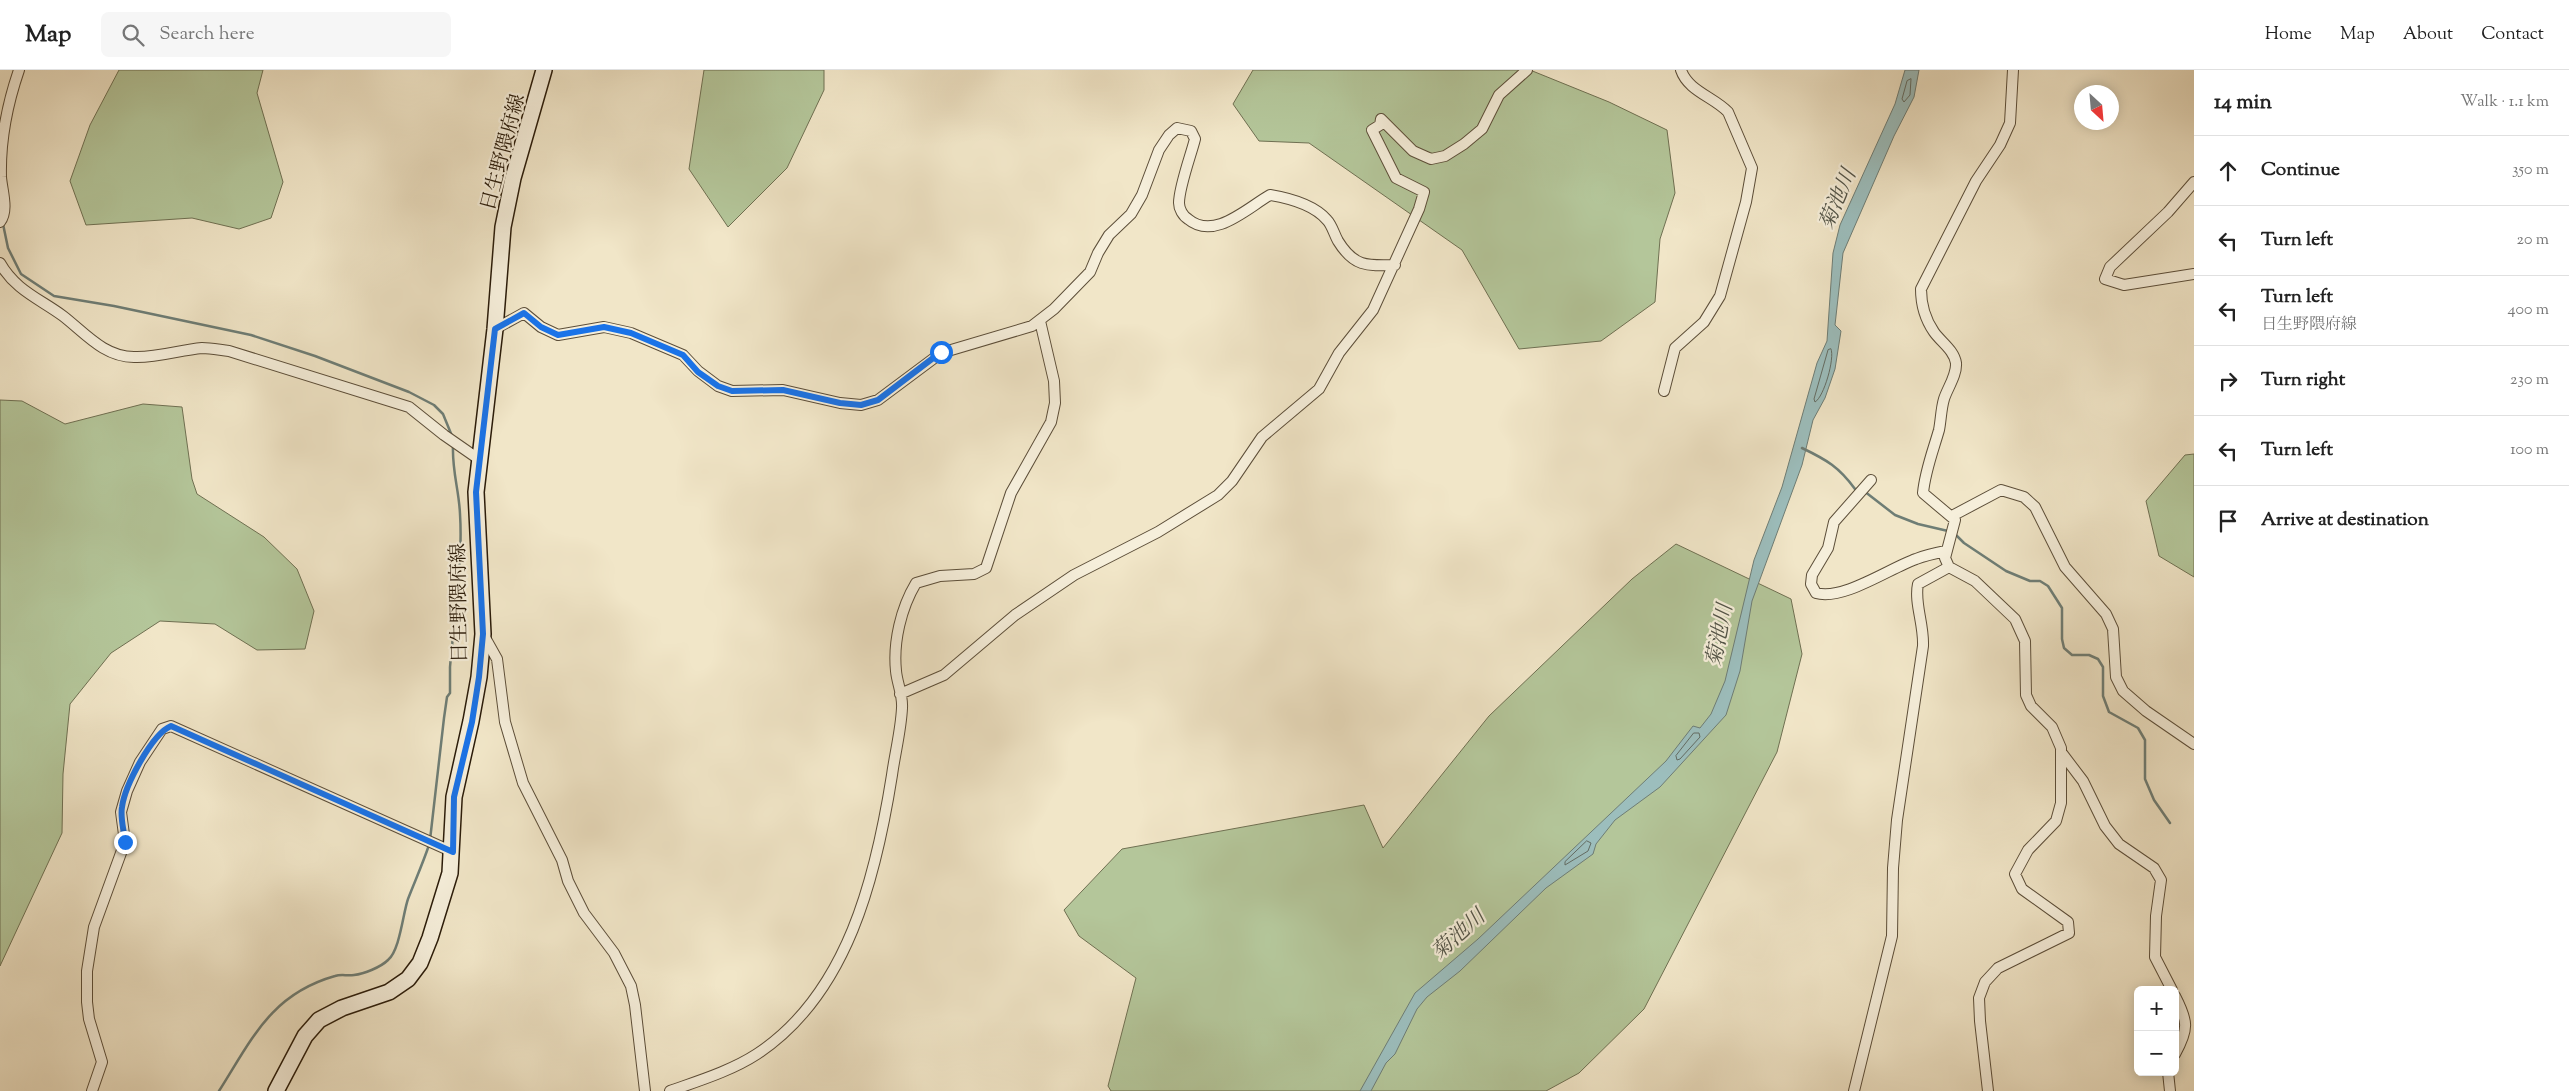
<!DOCTYPE html>
<html lang="en">
<head>
<meta charset="utf-8">
<style>
  :root { --surface:#fff; --page:#f6f6f6; --text:#222; --muted:#767676; --line:#e0e0e0 }
  body { margin:0; font-family:"Sorts Mill Goudy","Noto Serif JP",serif; background:var(--page); color:var(--text) }
  .controls { position:absolute; right:15px; bottom:15px; display:grid; overflow:hidden; border-radius:8px; box-shadow:0 2px 12px #0003 }
  .controls button { width:45px; height:45px; display:grid; place-items:center; padding:0; border:0; border-bottom:1px solid var(--line); background:var(--surface); color:var(--text); font:25px sans-serif }
  .compass { position:absolute; left:2074px; top:15px; width:45px; height:45px; border-radius:50%; background:var(--surface); box-shadow:0 2px 12px #0003; rotate:154deg }
  .stop { position:absolute; width:15px; height:15px; margin:-11px; border:4px solid #1a73e8; border-radius:50%; background:#fff }
  .stop.end { background:#1a73e8; border-color:#fff; box-shadow:0 1px 5px #0008 }
  .list { margin:0; padding:0; list-style:none }
  h2 { display:flex; justify-content:space-between; align-items:center; height:65px; margin:0; padding:0 20px; font-size:21px }
  h2 small { font-size:16px; font-weight:400; color:var(--muted) }
  .list li { display:grid; grid-template-columns:32px 1fr auto; gap:15px; align-items:center; box-sizing:border-box; height:70px; padding:0 20px; border-top:1px solid var(--line) }
  .list b { display:block; font-size:19px; white-space:nowrap }
  .list p { margin:0; font-size:16px; white-space:nowrap; color:var(--muted) }
  .list em { font-size:16px; font-style:normal; color:var(--muted) }
  .icon { flex:none; width:28px; height:28px; fill:none; stroke:currentColor; stroke-width:2; stroke-linecap:round; stroke-linejoin:round }
  .map { position:relative; flex:none; width:2194px; height:1021px; overflow:hidden }
  header { display:flex; align-items:center; gap:30px; box-sizing:border-box; height:70px; padding:0 25px; background:var(--surface); border-bottom:1px solid var(--line) }
  header strong { font-size:24px }
  nav { display:flex; gap:28px; margin-inline-start:auto; font-size:18px }
  .search { width:350px; height:45px; background:var(--page); display:flex; align-items:center; gap:12px; box-sizing:border-box; padding:0 18px; border-radius:8px; color:var(--muted); font-size:19px }
  main { display:flex }
  aside { flex:1; background:var(--surface) }
  .map>svg:first-child { display:block }
  .green { fill:#b4c69a; stroke:#6f7052 }
  .water { fill:#9cbebd; stroke:#6e7d75 }
  .lines { fill:none; stroke-linecap:round; stroke-linejoin:round }
  .shore { stroke:#636c63; stroke-width:1 }
  .stream { stroke:#6e7d75; stroke-width:2.5 }
  .street-casing { stroke:#5c4e39; stroke-width:12 }
  .secondary-casing { stroke:#2a1b09; stroke-width:18 }
  .street { stroke:#f6efdb; stroke-width:10 }
  .secondary { stroke:#f6efdb; stroke-width:15 }
  .route { stroke:#1a73e8; stroke-width:6 }
  .labels { text-anchor:middle; stroke-width:4.5; stroke-linejoin:round; paint-order:stroke }
  .street-label { font-size:20px; fill:#2a1b09; stroke:#f6efdb }
  .water-label { font-size:21px; font-style:italic; fill:#525448; stroke:#f6efdb }
</style>
</head>
<body>
<header>
<strong>Map</strong>
<div class="search"><svg class="icon" aria-label="search" viewBox="0 0 24 24"><circle cx="10" cy="10" r="6"/><path d="M15 15l6 6"/></svg>Search here</div>
<nav><a>Home</a><a>Map</a><a>About</a><a>Contact</a></nav>
</header>
<main>
<div class="map">
<svg width="2194" height="1021" viewBox="0 0 2194 1021">
  <rect width="100%" height="100%" fill="#f1e6c8"/>
  <filter id="stains"><feTurbulence type="fractalNoise" baseFrequency=".004" numOctaves="4"/><feColorMatrix values="0 0 0 0 .2 0 0 0 0 .09 0 0 0 0 .02 0 0 0 .5 -.17"/></filter>
  <radialGradient id="worn" r=".72"><stop offset=".6" stop-color="#630" stop-opacity="0"/><stop offset="1" stop-color="#630" stop-opacity=".3"/></radialGradient>
  <path class="green" d="M119,0H263L257,23L283,112L271,148L239,159L192,148L86,155L70,111L90,55Z
    M704,0H824V20L787,98L728,157L689,99Z
    M1253,0H1530L1609,32L1667,60L1675,123L1660,169L1655,232L1601,271L1519,279L1462,180L1309,73L1259,71L1233,34Z
    M0,330L22,331L65,354L143,334L182,337L192,409L197,424L264,467L297,499L314,541L305,579L257,580L215,554L160,551L111,583L70,634L63,704L62,763L0,896Z
    M2194,384V507L2159,486L2146,431L2185,385Z
    M1676,474L1791,529L1802,584L1777,682L1644,939L1579,1003L1546,1021H1111L1108,1016L1136,908L1079,866L1064,840L1122,779L1364,735L1383,778L1489,646L1632,509Z"/>
  <path class="water" d="M1905,0H1919L1914,27L1894,66L1843,183L1835,255L1841,261L1835,299L1825,328L1813,350L1802,395L1752,531L1740,601L1726,645L1660,717L1615,750L1596,774L1593,784L1546,818L1460,901L1427,927L1417,939L1395,984L1386,993L1371,1021H1360L1415,923L1478,869L1666,691L1693,656L1700,658L1711,644L1725,611L1754,490L1782,417L1817,293L1827,271L1833,183L1840,155L1895,34Z"/>
  <g class="lines">
    <path class="shore" d="M1911,9L1910,25L1904,32L1902,29L1907,11Z
      M1831,279C1835,288 1824,327 1815,332L1814,329L1828,280Z
      M1694,663H1699L1700,667L1680,689L1677,690L1676,686Z
      M1587,771L1591,773L1588,781L1565,795V792Z"/>
    <path class="stream" d="M3,154L8,178L21,204L54,226L114,236L251,265L315,286L409,322L434,335L443,344L452,366
      M1802,378C1827,390 1839,397 1855,419H1859
      M1864,421L1895,445L1918,454L1948,461
      M1955,464L1964,473L2006,501L2030,511H2040L2048,516L2062,538V569L2064,578L2072,585H2089L2098,589L2103,597V626L2109,642L2138,658L2145,670V709L2154,730L2170,753
      M430,770L444,648L447,627L450,623V597C454,550 463,491 460,444C459,420 452,401 453,376
      M219,1021C252,969 271,924 335,906C341,904 347,906 354,905C364,904 381,897 388,890C400,880 403,843 408,829C415,811 423,793 429,775"/>
    <defs>
      <path id="street" d="M2194,112L2168,142L2110,197L2105,209L2124,215L2194,204
        M0,152C9,140 2,121 1,107C0,69 7,35 19,0
        M0,193C15,220 40,229 63,246C85,263 104,287 134,287C157,288 180,280 202,278C211,278 220,280 229,281L409,337L444,365L480,390
        M495,259L524,243L541,257L558,265L604,257L631,263L683,285L698,301L718,316L732,321L783,320L840,333L861,335L878,330L941,283L1032,256L1054,239L1090,202L1098,183L1109,165L1131,144L1142,125L1159,80L1169,65L1177,58L1191,61L1195,69C1191,85 1179,117 1179,133C1179,139 1183,146 1188,149C1214,171 1247,138 1270,125C1288,128 1314,135 1327,150C1332,155 1334,164 1338,171C1354,197 1367,196 1395,195
        M1664,321L1675,278L1704,252L1720,226L1746,132L1752,98L1728,42C1714,27 1688,21 1681,0
        M1871,410L1834,452L1828,478L1812,505L1811,514L1816,523C1843,531 1890,498 1916,489C1926,485 1936,483 1946,481
        M1952,446L2001,420L2024,427L2035,437L2065,497L2106,544L2113,559L2116,607L2123,621L2146,641L2194,674
        M483,564L497,589L505,652L523,713L562,790L568,811L584,843L614,883L631,916L635,935L645,1021
        M900,624L944,605L1015,545L1074,505L1158,462L1218,425L1232,411L1262,367L1319,319L1339,283L1373,240L1419,139L1424,122L1396,108L1372,60L1380,55L1381,49L1413,81L1431,89L1445,86L1464,74L1482,59L1499,25L1527,0
        M2061,682L2083,711L2105,756L2119,774L2154,798L2161,810L2156,846L2155,887L2172,920
        M2175,926C2188,951 2189,959 2175,984
        M2168,1002L2170,1021
        M92,1021L102,992L89,949L87,932V901L94,857L125,772L121,742L127,721L140,692L162,659L171,656L453,782
        M670,1021C698,1011 731,1001 757,984C848,924 876,806 892,705C895,683 901,660 902,638C903,625 897,613 896,601C893,572 901,538 916,513L940,506L974,504L986,498L1011,423L1051,352L1055,333L1054,311L1040,251
        M1854,1021L1892,866L1893,798L1897,750L1923,576C1924,554 1914,533 1918,514L1949,497
        M1988,1021L1980,951L1979,928L1985,912L1998,898L2069,863L2068,852L2022,819L2015,804L2028,780L2056,751L2061,733V678L2052,657L2031,636L2026,625L2025,571L2015,549L1975,511L1949,497L1945,488L1955,450L1923,423C1925,401 1933,381 1939,360C1941,350 1941,339 1944,329C1947,319 1957,305 1956,293C1954,280 1941,272 1934,262C1925,249 1921,235 1921,219L1976,111L2000,75L2010,53L2013,0"/>
      <path id="secondary" d="M276,1021L305,966L319,950L342,938L389,922L408,909L420,893L430,868L450,803L454,727L471,651L479,607L483,564L476,422L495,259L503,157L513,108L544,0"/>
    </defs>
    <use href="#street" class="street-casing"/>
    <use href="#secondary" class="secondary-casing"/>
    <use href="#street" class="street"/>
    <use href="#secondary" class="secondary"/>
  </g>
  <g class="lines">
    <path class="route" d="M125,772C124,760 120,748 122,737C125,715 152,664 171,656L453,782L454,727L472,652L479,607L483,564L476,422L495,259L524,243L541,257L558,265L604,257L631,263L683,285L698,302L718,316L732,321L783,320L840,333L861,335L878,330L941,282"/>
  </g>
  <g class="labels">
    <g class="street-label">
      <text transform="translate(502 82) rotate(-75)" y="7">日生野隈府線</text>
      <text transform="translate(458 533) rotate(-91)" y="7">日生野隈府線</text>
    </g>
    <g class="water-label">
      <text transform="translate(1837 129) rotate(-67)" y="7">菊池川</text>
      <text transform="translate(1719 565) rotate(-79)" y="7">菊池川</text>
      <text transform="translate(1458 864) rotate(-42)" y="7">菊池川</text>
    </g>
  </g>
  <rect width="100%" height="100%" filter="url(#stains)"/>
  <rect width="100%" height="100%" fill="url(#worn)"/>
</svg>
<div class="controls">
<button>+</button>
<button>−</button>
</div>
<svg class="compass" viewBox="-18 -18 36 36"><path d="M0-13l5 13h-10z" fill="#e53935"/><path d="M0 13l5-13h-10z" fill="#767676"/></svg>
<div class="stop" style="left:941px;top:282px"></div>
<div class="stop end" style="left:125px;top:772px"></div>
</div>
<aside>
<h2>14 min<small>Walk · 1.1 km</small></h2>
<ul class="list">
<li><svg class="icon" aria-label="ahead" viewBox="0 0 24 24"><path d="M12 20V5M6 11l6-6 6 6"/></svg><div><b>Continue</b></div><em>350 m</em></li>
<li><svg class="icon" aria-label="left" viewBox="0 0 24 24"><path d="M17 20v-9H6M10 6l-5 5 5 5"/></svg><div><b>Turn left</b></div><em>20 m</em></li>
<li><svg class="icon" aria-label="left" viewBox="0 0 24 24"><path d="M17 20v-9H6M10 6l-5 5 5 5"/></svg><div><b>Turn left</b><p>日生野隈府線</p></div><em>400 m</em></li>
<li><svg class="icon" aria-label="right" viewBox="0 0 24 24"><path d="M7 20v-9h11M14 6l5 5-5 5"/></svg><div><b>Turn right</b></div><em>230 m</em></li>
<li><svg class="icon" aria-label="left" viewBox="0 0 24 24"><path d="M17 20v-9H6M10 6l-5 5 5 5"/></svg><div><b>Turn left</b></div><em>100 m</em></li>
<li><svg class="icon" aria-label="arrive" viewBox="0 0 24 24"><path d="M6 21V4h12l-3 4 3 4H6"/></svg><div><b>Arrive at destination</b></div></li>
</ul>
</aside>
</main>
</body>
</html>
